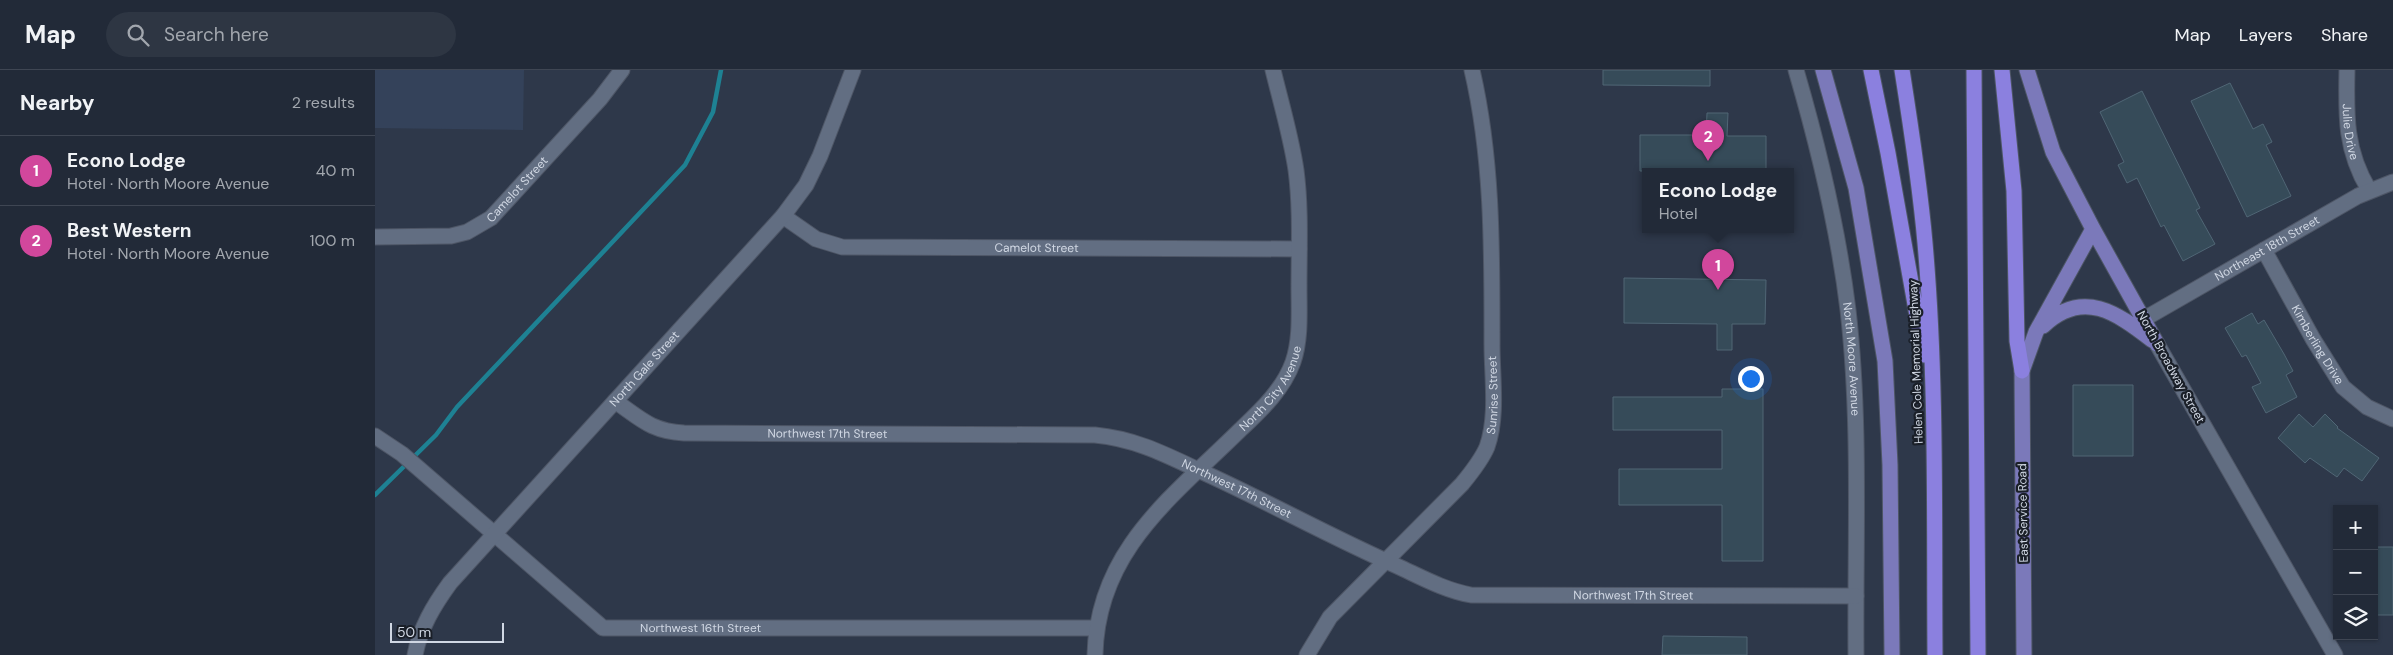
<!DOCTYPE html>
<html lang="en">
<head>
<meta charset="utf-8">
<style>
  :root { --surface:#222a38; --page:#2e3643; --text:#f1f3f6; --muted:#a2a7ae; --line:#3f4653; --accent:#ea580c }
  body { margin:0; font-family:"DM Sans",sans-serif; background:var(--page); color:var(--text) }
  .controls { position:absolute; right:15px; bottom:15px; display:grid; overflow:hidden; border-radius:0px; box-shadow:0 1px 4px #0004 }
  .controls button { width:45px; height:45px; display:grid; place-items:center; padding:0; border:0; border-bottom:1px solid var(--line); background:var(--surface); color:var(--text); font:25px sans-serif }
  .scale { position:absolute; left:15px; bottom:12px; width:114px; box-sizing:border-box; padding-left:5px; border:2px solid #d0d7e3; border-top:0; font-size:14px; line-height:18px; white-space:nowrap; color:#d0d7e3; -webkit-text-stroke:4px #1a1f28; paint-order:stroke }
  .you { position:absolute; left:1375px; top:308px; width:18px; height:18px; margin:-12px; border:4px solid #fff; border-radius:50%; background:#1a73e8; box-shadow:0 0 0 8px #1a73e833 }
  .badge { display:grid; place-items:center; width:32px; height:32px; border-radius:50%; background:var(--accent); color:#fff; font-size:16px; font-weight:700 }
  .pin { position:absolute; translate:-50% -41px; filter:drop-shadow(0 1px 2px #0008) }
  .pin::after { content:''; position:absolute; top:26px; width:18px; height:15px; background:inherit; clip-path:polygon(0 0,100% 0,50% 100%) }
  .popup { position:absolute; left:1267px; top:98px; width:152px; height:65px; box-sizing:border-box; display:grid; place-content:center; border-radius:0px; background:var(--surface); filter:drop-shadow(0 1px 4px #0005); font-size:16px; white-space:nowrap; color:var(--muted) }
  .popup b { font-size:19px; color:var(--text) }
  .popup::after { content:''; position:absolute; left:50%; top:100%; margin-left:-10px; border:10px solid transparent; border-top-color:var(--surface) }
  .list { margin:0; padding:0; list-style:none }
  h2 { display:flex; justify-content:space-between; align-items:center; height:65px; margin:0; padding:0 20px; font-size:21px }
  h2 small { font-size:16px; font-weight:400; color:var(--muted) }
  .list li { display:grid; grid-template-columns:32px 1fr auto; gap:15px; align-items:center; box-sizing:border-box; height:70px; padding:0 20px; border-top:1px solid var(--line) }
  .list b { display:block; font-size:19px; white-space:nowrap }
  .list p { margin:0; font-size:16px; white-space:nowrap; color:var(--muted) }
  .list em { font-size:16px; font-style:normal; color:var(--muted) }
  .icon { flex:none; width:28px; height:28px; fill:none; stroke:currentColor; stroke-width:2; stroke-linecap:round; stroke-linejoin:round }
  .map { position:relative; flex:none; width:2018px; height:585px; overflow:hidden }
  header { display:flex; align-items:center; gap:30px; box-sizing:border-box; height:70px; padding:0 25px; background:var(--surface); border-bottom:1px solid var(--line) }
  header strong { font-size:24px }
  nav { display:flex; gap:28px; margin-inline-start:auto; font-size:18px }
  .search { width:350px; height:45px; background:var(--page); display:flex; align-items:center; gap:12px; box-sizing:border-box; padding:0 18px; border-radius:28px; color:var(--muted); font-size:19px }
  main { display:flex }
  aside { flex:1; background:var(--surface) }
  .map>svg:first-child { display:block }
  .built { fill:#34425a }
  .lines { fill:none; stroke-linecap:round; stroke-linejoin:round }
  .stream { stroke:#1e8193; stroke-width:4.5 }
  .building { fill:#364b59; stroke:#506675 }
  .minor-casing { stroke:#4e5666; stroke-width:17 }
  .major-casing { stroke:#4e5666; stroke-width:17 }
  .highway-casing { stroke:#4e5666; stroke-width:17 }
  .minor { stroke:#626e82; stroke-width:15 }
  .major { stroke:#7b79ba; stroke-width:15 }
  .highway { stroke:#8b80df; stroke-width:15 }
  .labels { text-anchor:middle; stroke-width:4.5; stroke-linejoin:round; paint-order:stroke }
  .street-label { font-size:12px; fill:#d0d7e3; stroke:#1a1f28 }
</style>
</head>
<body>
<header>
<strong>Map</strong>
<div class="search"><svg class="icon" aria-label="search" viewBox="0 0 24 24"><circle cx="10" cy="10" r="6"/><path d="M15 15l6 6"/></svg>Search here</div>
<nav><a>Map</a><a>Layers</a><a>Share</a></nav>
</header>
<main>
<aside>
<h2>Nearby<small>2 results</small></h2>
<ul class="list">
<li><span class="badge" style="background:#d1479c">1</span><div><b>Econo Lodge</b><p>Hotel · North Moore Avenue</p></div><em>40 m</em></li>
<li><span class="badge" style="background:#d1479c">2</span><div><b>Best Western</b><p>Hotel · North Moore Avenue</p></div><em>100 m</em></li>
</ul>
</aside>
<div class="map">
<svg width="2018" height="585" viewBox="0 0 2018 585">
  <rect width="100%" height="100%" fill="#2e384a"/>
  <path class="built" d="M0,0H149L148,60L0,58Z"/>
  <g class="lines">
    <path class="stream" d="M0,425L61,365L82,337L310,95L338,42L346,0"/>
  </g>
  <path class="building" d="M1228,0H1335V16L1228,15Z
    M1855,13L1878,59L1888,54L1897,72L1891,75L1916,126L1872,147L1816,31Z
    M1767,21L1825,138L1821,140L1840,174L1808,191L1789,155L1786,157L1762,108L1752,113L1743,95L1749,92L1725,42Z
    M1332,43H1353L1352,66H1391V101H1265V65H1331Z
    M1249,208L1391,210L1390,254H1357V280H1342V254L1249,253Z
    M1877,243L1883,254L1889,250L1909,284L1918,301L1911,305L1922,327L1891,343L1877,317L1886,313L1871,285L1867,287L1850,258Z
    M1698,315H1758V386H1698Z
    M1347,319H1388V491H1347V435H1244V399H1347V360H1238V327H1347Z
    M1924,344L1938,357L1950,344L1963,357L1962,358L2004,388L1987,411L1969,398L1962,407L1935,388L1930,393L1903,368Z
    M1999,477H2018V545H1999Z
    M1288,566L1372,567V585H1287Z"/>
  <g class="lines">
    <defs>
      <g id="minor">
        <path id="s1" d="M1421,0C1444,79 1463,158 1473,240C1486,353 1480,472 1481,585"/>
        <path id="s2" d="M1972,0C1971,46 1970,80 1994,120"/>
        <path id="s3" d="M408,146L441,169L467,177L924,179"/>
        <path id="s4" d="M0,167L76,166L92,162L116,148L225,29L247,0"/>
        <path id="s5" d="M1889,180L1938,269L1968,317L1992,337L2018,349"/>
        <path id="s6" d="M1769,249L1983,126L2018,112"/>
        <path d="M1782,274L1960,585"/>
        <path id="s7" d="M240,331C266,349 276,361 309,363L720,365C763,369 795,387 834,405C897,434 958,468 1022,496C1046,507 1069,520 1096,525L1481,526"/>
        <path id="s8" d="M0,366L27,384L228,558H721"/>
        <path id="s9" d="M40,585C45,558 59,535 75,513L408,146L431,115L445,86L478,0"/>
        <path id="s10" d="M720,585C722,481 797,427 865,360C885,341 908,320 918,292C926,269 924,242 924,217C924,178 926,138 921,100C916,66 906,33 898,0"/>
        <path id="s11" d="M932,585L955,547L1087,414C1096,403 1106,391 1112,377C1123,346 1117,307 1117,275C1117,183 1118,90 1097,0"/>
      </g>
      <path id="major" d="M1448,0L1481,118L1510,291L1515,395L1517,585
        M1652,0L1678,82L1718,159L1782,274
        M1668,256C1708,218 1742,243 1777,270
        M1649,585L1647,301L1661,262L1718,159"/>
      <path id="highway" d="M1496,0L1513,83L1549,285
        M1527,0C1536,57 1545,115 1550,173C1562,309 1559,448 1560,585
        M1599,0L1603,585
        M1627,0L1639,121L1642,271L1647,301"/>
    </defs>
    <use href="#minor" class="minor-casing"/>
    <use href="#major" class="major-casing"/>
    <use href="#highway" class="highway-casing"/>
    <use href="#minor" class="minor"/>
    <use href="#major" class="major"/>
    <use href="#highway" class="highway"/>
  </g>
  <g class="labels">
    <g class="street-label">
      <text dy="4" stroke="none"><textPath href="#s2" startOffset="62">Julie Drive</textPath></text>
      <text dy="4" stroke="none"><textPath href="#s4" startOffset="159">Camelot Street</textPath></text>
      <text dy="4" stroke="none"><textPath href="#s3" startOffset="262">Camelot Street</textPath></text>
      <text dy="4" stroke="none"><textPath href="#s6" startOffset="142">Northeast 18th Street</textPath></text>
      <text dy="4" stroke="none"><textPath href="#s5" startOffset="109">Kimberling Drive</textPath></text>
      <text dy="4" stroke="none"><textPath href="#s1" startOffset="295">North Moore Avenue</textPath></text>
      <text transform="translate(1541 292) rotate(-92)" y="4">Helen Cole Memorial Highway</text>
      <text transform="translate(1796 297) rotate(61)" y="4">North Broadway Street</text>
      <text dy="4" stroke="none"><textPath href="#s9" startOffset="370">North Gale Street</textPath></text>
      <text dy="4" stroke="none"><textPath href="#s10" startOffset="329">North City Avenue</textPath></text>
      <text dy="4" stroke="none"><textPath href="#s11" startOffset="329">Sunrise Street</textPath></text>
      <text dy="4" stroke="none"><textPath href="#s7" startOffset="221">Northwest 17th Street</textPath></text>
      <text dy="4" stroke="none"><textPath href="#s7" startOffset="641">Northwest 17th Street</textPath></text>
      <text transform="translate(1648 443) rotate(-91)" y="4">East Service Road</text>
      <text dy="4" stroke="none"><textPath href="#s7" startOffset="1061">Northwest 17th Street</textPath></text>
      <text dy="4" stroke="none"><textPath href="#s8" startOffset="396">Northwest 16th Street</textPath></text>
    </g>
  </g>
</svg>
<div class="controls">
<button>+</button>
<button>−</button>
<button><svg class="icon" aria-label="layers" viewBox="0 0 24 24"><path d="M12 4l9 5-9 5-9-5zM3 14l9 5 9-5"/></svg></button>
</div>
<div class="scale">50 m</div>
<div class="you"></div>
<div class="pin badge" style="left:1343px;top:220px;background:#d1479c">1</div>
<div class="popup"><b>Econo Lodge</b>Hotel</div>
<div class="pin badge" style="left:1333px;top:91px;background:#d1479c">2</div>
</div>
</main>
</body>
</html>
